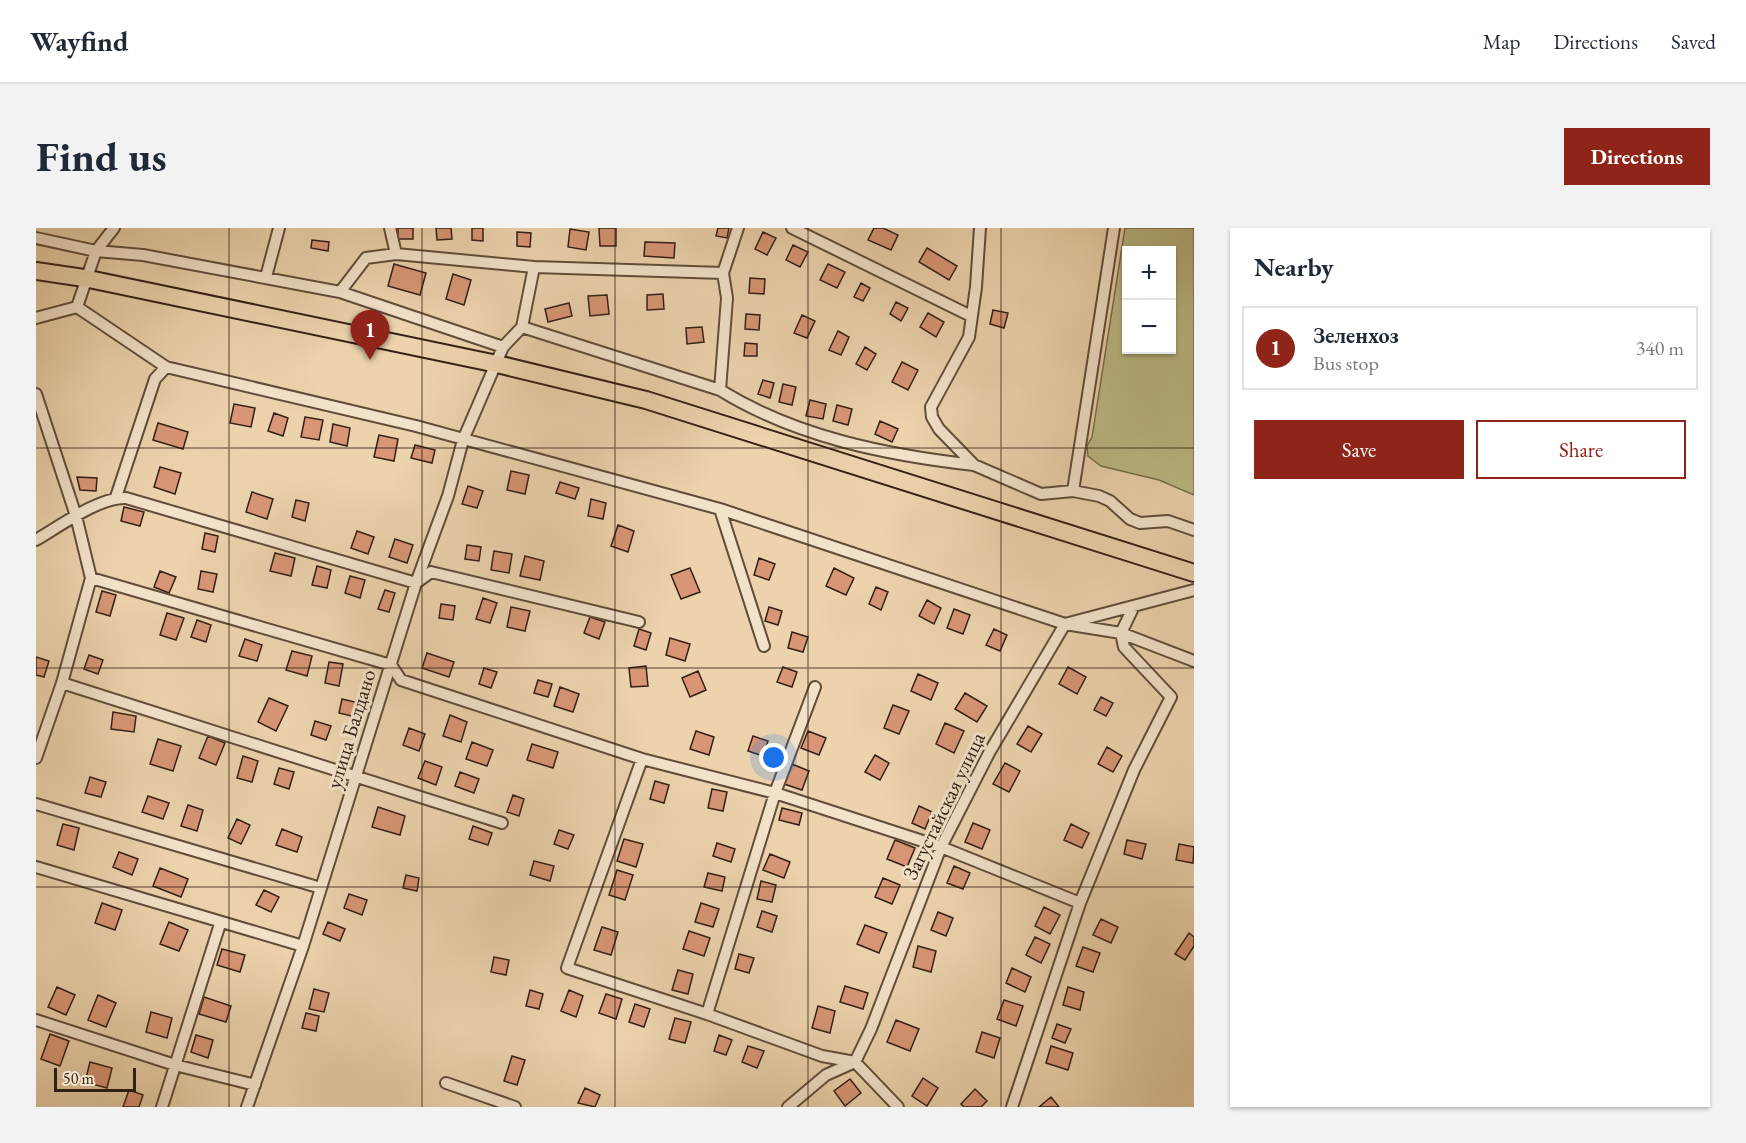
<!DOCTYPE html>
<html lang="en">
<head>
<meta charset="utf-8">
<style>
  :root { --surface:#fff; --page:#f2f2f3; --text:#1f2937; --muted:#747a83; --line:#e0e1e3; --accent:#8f2418 }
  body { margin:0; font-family:"EB Garamond",serif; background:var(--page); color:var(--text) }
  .controls { position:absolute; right:18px; top:18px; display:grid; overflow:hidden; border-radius:0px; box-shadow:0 2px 4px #0004 }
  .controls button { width:54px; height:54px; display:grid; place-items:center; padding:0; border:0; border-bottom:2px solid var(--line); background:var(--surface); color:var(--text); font:30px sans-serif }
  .scale { position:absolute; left:18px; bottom:15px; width:82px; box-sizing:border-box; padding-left:6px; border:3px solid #332014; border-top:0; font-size:16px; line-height:21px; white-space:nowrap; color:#332014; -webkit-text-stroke:4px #f3e2ca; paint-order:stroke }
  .you { position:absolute; left:738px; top:530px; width:21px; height:21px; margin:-15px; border:4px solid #fff; border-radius:50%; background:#1a73e8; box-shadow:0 0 0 9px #1a73e833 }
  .badge { display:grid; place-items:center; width:39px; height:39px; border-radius:50%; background:var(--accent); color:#fff; font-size:20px; font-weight:700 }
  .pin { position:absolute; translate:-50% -50px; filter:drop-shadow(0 2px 3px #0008) }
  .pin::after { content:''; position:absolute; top:32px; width:21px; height:18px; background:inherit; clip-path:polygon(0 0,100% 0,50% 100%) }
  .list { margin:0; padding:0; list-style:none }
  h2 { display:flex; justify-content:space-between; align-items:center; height:78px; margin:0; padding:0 24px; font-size:26px }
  h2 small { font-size:20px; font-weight:400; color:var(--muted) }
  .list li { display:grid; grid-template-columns:39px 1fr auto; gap:18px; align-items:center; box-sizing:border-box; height:84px; margin:0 12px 12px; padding:0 12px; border:2px solid var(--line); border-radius:0px }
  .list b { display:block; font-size:22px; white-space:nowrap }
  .list p { margin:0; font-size:20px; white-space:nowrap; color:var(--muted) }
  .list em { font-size:20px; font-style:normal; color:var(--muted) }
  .actions { display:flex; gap:12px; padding:18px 24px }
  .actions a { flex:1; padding:14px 0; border:2px solid var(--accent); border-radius:0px; text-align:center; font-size:21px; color:var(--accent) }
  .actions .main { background:var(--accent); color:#fff }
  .map { position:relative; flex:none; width:1158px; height:879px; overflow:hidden; border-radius:0px }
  header { display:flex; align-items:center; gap:36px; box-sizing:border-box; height:84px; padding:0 30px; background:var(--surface); border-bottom:2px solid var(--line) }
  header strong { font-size:28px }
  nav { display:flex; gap:33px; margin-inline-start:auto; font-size:21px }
  .intro { display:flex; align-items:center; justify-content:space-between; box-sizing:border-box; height:144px; padding:0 36px }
  h1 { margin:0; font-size:42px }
  .button { padding:15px 27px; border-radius:0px; background:var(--accent); color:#fff; font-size:21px; font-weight:700 }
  main { display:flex; gap:36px; padding:0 36px }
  aside { flex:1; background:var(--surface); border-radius:0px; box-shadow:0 2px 4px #0004 }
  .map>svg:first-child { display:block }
  .green { fill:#bcbb87; stroke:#786e4e; stroke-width:1.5; fill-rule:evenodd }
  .building { fill:#d89676; stroke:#332014; stroke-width:1.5 }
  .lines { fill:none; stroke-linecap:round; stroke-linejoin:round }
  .street-casing { stroke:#614d3a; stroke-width:14 }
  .primary-casing { stroke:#332014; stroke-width:20 }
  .street { stroke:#f3e2ca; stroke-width:10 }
  .primary { stroke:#ecd3ad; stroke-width:16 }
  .grid { fill:none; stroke:#332014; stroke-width:1.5; stroke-opacity:0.55 }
  .labels { text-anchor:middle; stroke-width:6; stroke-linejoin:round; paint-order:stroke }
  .street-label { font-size:21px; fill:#332014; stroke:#f3e2ca }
</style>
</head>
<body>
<header>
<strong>Wayfind</strong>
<nav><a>Map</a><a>Directions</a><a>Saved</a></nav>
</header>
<div class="intro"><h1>Find us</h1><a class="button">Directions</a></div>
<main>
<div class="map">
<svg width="1158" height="879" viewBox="0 0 1158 879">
  <rect width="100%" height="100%" fill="#ecd3ad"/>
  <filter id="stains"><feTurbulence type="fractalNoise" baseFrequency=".00333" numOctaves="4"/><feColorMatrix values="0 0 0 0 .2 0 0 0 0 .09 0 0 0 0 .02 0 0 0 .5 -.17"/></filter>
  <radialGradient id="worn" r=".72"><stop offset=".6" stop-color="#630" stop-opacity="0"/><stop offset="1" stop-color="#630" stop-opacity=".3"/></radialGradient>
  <path class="green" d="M1089,0H1158V267L1123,252L1065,238L1052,228L1051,218L1056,209ZM1136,22V122H1090V22Z"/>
  <path class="building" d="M362,0H377V11H362Z
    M400,0H415L416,11L401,12Z
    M436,0H447V13L436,12Z
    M563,0H580V18H564Z
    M682,0H693L691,10L680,8Z
    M838,0H847L862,7L855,22L832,12Z
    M534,1L553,4L550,22L532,19Z
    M481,4L495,5L494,19L481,18Z
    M727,4L740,10L731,27L719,21Z
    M276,12L293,14L292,23L275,20Z
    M609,14L639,15L638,30L608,28Z
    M757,17L772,24L764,39L750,32Z
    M891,20L921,38L913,52L883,34Z
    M358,36L390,45L384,67L352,58Z
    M792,36L809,44L801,60L784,52Z
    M417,46L435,52L428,77L410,71Z
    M714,50L729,51L728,66L713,65Z
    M825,55L834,60L827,73L818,69Z
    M627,66L628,81L611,82V67Z
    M571,67L573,86L554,88L552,68Z
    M860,74L872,80L865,93L854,86Z
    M533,75L536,88L512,94L509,81Z
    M957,82L972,85L968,100L954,96Z
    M892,85L908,94L900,109L884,99Z
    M710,86L724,87L723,102L709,101Z
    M766,87L779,93L771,110L758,105Z
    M666,99L668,114L651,116L650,100Z
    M802,103L813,109L805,127L793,122Z
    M709,115L721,116V128H708Z
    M829,119L840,126L831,142L820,136Z
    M866,134L882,142L872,162L856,154Z
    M727,152L738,155L734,170L722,166Z
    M747,156L760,159L756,177L743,174Z
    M774,172L790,176L787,191L770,188Z
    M198,176L219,180L215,199L194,195Z
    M801,177L816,181L812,197L797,193Z
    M238,185L252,190L247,208L232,203Z
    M269,189L287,192L283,212L265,209Z
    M844,193L862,201L856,214L839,206Z
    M122,195L152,204L147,221L117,212Z
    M297,196L314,200L311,218L294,214Z
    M343,207L362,211L358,233L338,229Z
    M379,217L399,222L396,235L375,230Z
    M124,239L145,245L139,266L118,259Z
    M475,243L493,247L489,266L471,262Z
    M41,249L61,250L60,263L44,262Z
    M524,254L543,260L539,271L520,265Z
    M432,258L447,263L441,280L426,276Z
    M216,264L237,271L231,291L210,284Z
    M555,271L570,275L567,291L552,288Z
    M260,272L273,275L269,293L256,289Z
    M88,279L108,284L104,298L85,293Z
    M582,297L598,303L592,324L575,318Z
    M321,303L338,309L332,326L315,320Z
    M169,305L182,308L179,324L166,321Z
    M359,311L377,317L371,335L353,329Z
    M431,317L445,319L443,333L429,331Z
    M458,323L476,326L473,345L455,342Z
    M239,325L259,330L255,348L234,343Z
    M489,328L508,333L504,352L484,348Z
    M723,330L739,336L733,352L718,347Z
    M281,338L295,342L291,360L276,357Z
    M654,340L664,364L645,371L635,347Z
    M798,340L818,350L810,367L790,358Z
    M124,343L140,349L133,365L118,359Z
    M165,343L181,346L177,364L162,361Z
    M314,348L329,352L324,370L309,365Z
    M840,359L852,364L845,382L833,376Z
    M349,362L359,365L353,384L342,381Z
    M66,363L80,367L74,388L60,384Z
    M447,370L461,375L454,395L440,391Z
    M891,372L905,380L898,396L883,388Z
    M405,376L419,378L417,392L403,390Z
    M475,379L494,383L489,403L471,399Z
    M733,379L746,383L742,397L729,393Z
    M918,381L934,387L927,406L911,400Z
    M131,385L148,390L140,412L124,407Z
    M554,389L569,394L563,411L548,405Z
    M161,392L175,397L170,414L155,409Z
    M603,401L615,405L610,422L598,418Z
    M958,401L971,407L964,423L950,417Z
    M756,404L772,409L767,424L752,420Z
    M634,410L654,416L649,433L630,427Z
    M209,411L226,417L221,433L203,428Z
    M256,423L276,428L271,448L250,442Z
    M391,425L418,434L413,449L386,440Z
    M53,427L67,432L62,446L48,441Z
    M0,429L13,433L8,449L0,447Z
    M293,434L307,436L303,458L289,455Z
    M610,438L612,458L595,459L593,440Z
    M747,439L761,444L756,459L741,454Z
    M1032,439L1050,449L1041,466L1023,456Z
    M448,440L461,444L455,460L443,456Z
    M662,443L670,462L654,469L646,450Z
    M882,446L902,455L895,472L875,463Z
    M502,452L516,456L512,469L498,465Z
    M524,459L543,466L537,484L518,478Z
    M929,465L951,478L941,494L919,481Z
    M1065,469L1077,475L1070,488L1058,482Z
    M233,470L252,478L240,503L222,494Z
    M306,471L323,475L320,489L303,485Z
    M857,477L873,483L863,506L848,500Z
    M77,484L100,488L98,504L75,501Z
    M414,487L431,494L425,514L407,508Z
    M279,493L295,498L290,512L275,507Z
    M909,495L928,503L918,525L900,516Z
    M992,498L1006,506L995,524L981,516Z
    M373,500L389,506L383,523L367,517Z
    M660,503L678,509L673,527L654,521Z
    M772,503L790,510L783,527L765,520Z
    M172,508L189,515L180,537L163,530Z
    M717,508L732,513L727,528L712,523Z
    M122,511L145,518L137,543L114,536Z
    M436,514L457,522L451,538L430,531Z
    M496,516L522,524L517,540L491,532Z
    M1071,519L1086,528L1077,544L1062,536Z
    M839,527L853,535L844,552L829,544Z
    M207,528L222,533L216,554L201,550Z
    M389,533L406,539L400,557L382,550Z
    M969,535L984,543L973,564L957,556Z
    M756,536L773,543L766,562L748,556Z
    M243,540L258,544L253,561L238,556Z
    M424,544L443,551L438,565L419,558Z
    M54,549L70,554L65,569L49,565Z
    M619,553L633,557L628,575L614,571Z
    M676,561L691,564L687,583L672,580Z
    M477,567L488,571L483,588L471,584Z
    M112,568L133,575L127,591L106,584Z
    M152,577L167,582L161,603L145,598Z
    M883,578L896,584L889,601L876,595Z
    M342,579L369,588L364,607L336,599Z
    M746,580L766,585L763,597L743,592Z
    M201,591L214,597L205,616L192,610Z
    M937,595L954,602L946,621L929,614Z
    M27,596L43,600L38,622L21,617Z
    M1035,596L1053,605L1046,620L1028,612Z
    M437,598L456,605L452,617L433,611Z
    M246,601L266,609L261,624L240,617Z
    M523,602L538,607L532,621L518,616Z
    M588,611L607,616L600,639L581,633Z
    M859,612L879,620L871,639L851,631Z
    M1091,612L1110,616L1106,631L1088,626Z
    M681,615L699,621L695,634L677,628Z
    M1143,616L1158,619L1157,635L1140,632Z
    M83,624L102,631L96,647L77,639Z
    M734,626L754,634L748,650L727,642Z
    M498,633L518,638L514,653L494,647Z
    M918,638L934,645L927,661L911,655Z
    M124,640L152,651L145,669L117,658Z
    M581,642L597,647L589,672L573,667Z
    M672,645L689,649L686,663L668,659Z
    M370,647L383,650L381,663L367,660Z
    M847,650L864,657L856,676L839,669Z
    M725,653L740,657L736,674L721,671Z
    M228,662L243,669L235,684L220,677Z
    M313,666L331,672L326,687L308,680Z
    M66,675L86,682L79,702L59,695Z
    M665,675L683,681L677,699L659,694Z
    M1008,679L1024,687L1014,706L999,698Z
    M726,683L741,688L736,704L721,699Z
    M902,684L917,690L910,708L895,702Z
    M1065,691L1082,699L1075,715L1057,707Z
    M133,694L152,702L143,723L124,716Z
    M292,694L309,701L304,713L287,706Z
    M829,697L851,705L843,725L821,716Z
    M566,699L582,704L575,727L558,722Z
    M653,703L674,710L668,728L647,721Z
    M1153,705L1158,709V718L1149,732L1139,726Z
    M999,709L1014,716L1005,735L990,727Z
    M882,718L900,723L895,744L877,739Z
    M1047,719L1064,725L1057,744L1040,738Z
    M186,721L209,727L204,744L181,737Z
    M703,726L718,730L713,745L699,741Z
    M458,729L473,732L470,747L455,744Z
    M976,740L995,749L989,764L970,755Z
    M642,742L657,746L652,766L636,762Z
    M809,758L832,765L827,781L804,774Z
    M21,759L39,767L30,787L12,779Z
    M1032,759L1048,764L1044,782L1027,777Z
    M278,761L293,765L288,784L273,781Z
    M494,762L507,766L503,781L490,778Z
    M533,762L547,768L540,789L525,783Z
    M570,766L586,771L580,791L563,785Z
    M62,767L80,775L70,799L52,792Z
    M168,769L195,778L190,794L163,786Z
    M968,772L987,778L980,798L961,791Z
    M599,776L614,781L608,799L593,794Z
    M782,778L799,783L794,805L776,800Z
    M115,784L136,790L131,810L110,804Z
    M270,785L283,788L280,803L266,800Z
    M639,790L655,794L649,815L633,811Z
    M860,792L883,801L874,823L851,814Z
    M1021,796L1035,801L1029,815L1016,810Z
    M946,804L964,810L958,830L940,824Z
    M14,806L33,813L24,838L5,831Z
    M160,807L177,812L172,830L155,824Z
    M683,807L696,812L690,827L678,823Z
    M712,818L728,823L721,840L706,834Z
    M1015,818L1037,825L1032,842L1010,835Z
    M476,828L489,832L481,857L468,853Z
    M54,834L76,840L71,860L49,854Z
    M887,850L902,860L891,878L876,868Z
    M814,851L825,865L809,878L798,863Z
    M549,860L564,867L559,879L542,875Z
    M939,861L951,873L945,879H928L925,876Z
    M93,862L107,867L103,879H87Z
    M1015,869L1023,879H1003Z"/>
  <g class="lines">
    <defs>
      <path id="street" d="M756,0L935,88
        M944,0L940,59L933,109L895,179L896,189L903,201L938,237L1005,266L1037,263L1063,268L1074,273L1094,291L1104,295L1132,293L1158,302
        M0,10L60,23L78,0
        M360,26L498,39L486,99L467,119
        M498,39L687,45L702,0
        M230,49L243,0
        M41,79L130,139
        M0,90L41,79L60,23L107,27L304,64L330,30L360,26L354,0
        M486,99L684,162L691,70L687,45
        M684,162C760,209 850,227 938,237
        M0,166L40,288L55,350L355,437L365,452L606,531L739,565L905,619L1044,675L976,879
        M1037,263L1078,0
        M80,269L119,151L130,139L380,198L684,281L1029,396L1085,405L1158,433
        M684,281L728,418
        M0,312C24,298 63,269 90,270L380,355L395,344L603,394
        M26,455L466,595
        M0,530L26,455L55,350
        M606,531L531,740L671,786L786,828L819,834L862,879
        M0,576L285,660
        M0,639L267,718
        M1044,675L1098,542L1135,469L1088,419L1085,405L1098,378
        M671,786L739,565L779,459
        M0,792L139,837L219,857
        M410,855L479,879
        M126,879L184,696
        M211,879L267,718L380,355L412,268L427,212L467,119L304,64
        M752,879L790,847L819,834L835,801L905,619L953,525L1029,396L1158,362"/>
      <path id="primary" d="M0,43L48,50L461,136L610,172L1158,345"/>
    </defs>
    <use href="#street" class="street-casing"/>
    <use href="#primary" class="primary-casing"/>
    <use href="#street" class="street"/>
    <use href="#primary" class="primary"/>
  </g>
  <path class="grid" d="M193,0V879M386,0V879M579,0V879M772,0V879M965,0V879M0,220H1158M0,440H1158M0,659H1158"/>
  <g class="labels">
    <g class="street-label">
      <text transform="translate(315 501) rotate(-73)" y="7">улица Балдано</text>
      <text transform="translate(908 578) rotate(-64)" y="7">Загустайская улица</text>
    </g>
  </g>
  <rect width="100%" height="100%" filter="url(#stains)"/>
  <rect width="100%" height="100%" fill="url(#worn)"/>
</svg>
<div class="controls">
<button>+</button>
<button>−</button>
</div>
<div class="scale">50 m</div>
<div class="you"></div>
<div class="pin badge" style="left:334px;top:132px">1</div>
</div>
<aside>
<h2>Nearby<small></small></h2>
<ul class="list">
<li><span class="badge">1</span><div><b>Зеленхоз</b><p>Bus stop</p></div><em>340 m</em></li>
</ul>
<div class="actions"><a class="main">Save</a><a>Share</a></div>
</aside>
</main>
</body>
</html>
